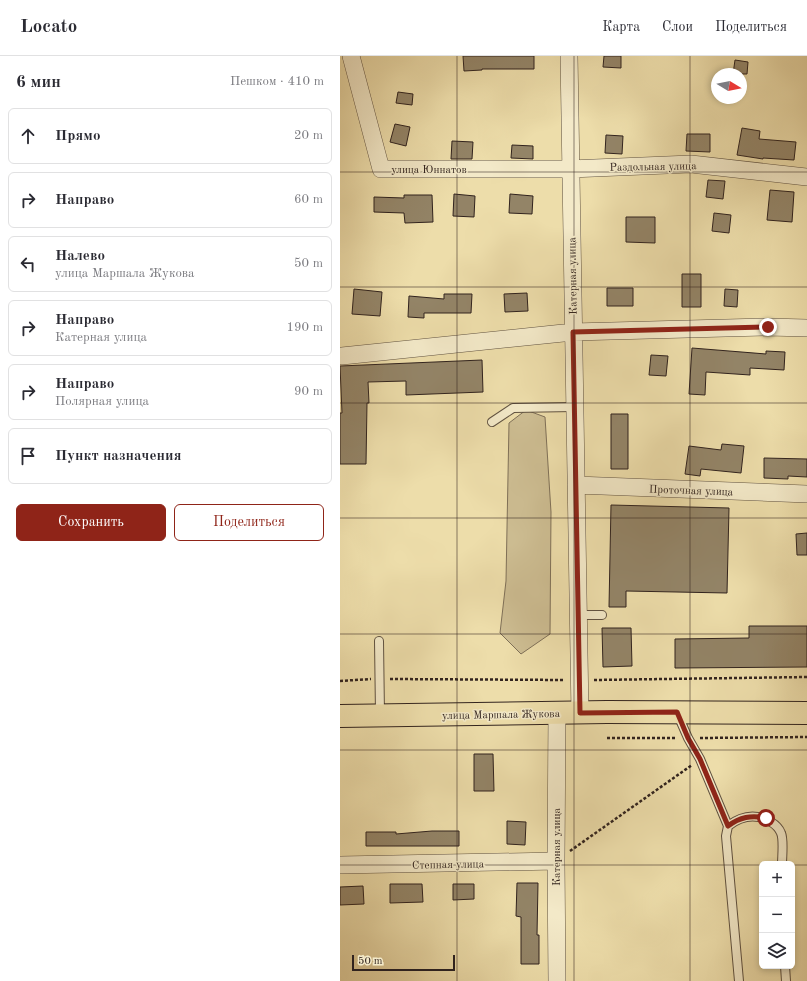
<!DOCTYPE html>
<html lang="ru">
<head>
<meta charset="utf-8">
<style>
  :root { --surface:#fff; --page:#f7f7f7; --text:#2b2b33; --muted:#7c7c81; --line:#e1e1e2; --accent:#8f2418 }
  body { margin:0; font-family:"Old Standard TT",serif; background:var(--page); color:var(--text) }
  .controls { position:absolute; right:12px; bottom:12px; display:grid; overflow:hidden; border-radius:6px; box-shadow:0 2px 6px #0003 }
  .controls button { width:36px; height:36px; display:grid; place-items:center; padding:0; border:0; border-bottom:1px solid var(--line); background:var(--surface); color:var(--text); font:20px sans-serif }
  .compass { position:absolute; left:371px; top:12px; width:36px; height:36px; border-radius:50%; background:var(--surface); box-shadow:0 2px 6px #0003; rotate:100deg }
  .scale { position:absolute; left:12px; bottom:10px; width:103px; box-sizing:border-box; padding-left:4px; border:2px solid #31231e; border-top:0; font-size:11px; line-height:14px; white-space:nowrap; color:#31231e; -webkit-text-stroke:3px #f3e9c8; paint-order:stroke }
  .stop { position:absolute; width:12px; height:12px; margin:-9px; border:3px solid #8f2418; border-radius:50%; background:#fff }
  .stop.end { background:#8f2418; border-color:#fff; box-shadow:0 1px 4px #0008 }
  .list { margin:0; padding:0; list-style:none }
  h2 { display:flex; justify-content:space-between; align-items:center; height:52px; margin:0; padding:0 16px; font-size:17px }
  h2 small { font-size:13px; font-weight:400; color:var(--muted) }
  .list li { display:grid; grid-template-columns:26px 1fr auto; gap:12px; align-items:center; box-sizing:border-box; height:56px; margin:0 8px 8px; padding:0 8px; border:1px solid var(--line); border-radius:6px }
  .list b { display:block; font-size:15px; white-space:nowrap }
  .list p { margin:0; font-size:13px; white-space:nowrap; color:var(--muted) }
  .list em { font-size:13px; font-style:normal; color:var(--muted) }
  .actions { display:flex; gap:8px; padding:12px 16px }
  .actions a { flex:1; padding:9px 0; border:1px solid var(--accent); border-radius:6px; text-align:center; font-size:14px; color:var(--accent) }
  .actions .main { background:var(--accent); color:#fff }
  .icon { flex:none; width:22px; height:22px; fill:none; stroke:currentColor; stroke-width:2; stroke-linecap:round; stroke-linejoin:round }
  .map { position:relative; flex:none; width:467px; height:925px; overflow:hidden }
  header { display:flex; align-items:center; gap:24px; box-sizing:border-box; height:56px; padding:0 20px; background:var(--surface); border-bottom:1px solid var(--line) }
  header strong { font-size:19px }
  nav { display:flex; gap:22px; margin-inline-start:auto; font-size:14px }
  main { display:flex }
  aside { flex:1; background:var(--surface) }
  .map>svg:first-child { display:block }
  .green { fill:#cdbd92; stroke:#7f7058 }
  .building { fill:#938467; stroke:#31231e }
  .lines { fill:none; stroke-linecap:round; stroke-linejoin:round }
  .lane-casing { stroke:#605241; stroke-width:10 }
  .street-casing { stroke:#605241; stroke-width:18 }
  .primary-casing { stroke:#31231e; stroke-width:24 }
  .path { stroke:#31231e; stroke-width:2.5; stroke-dasharray:3 2; stroke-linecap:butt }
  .lane { stroke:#f3e9c8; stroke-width:8 }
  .street { stroke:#f3e9c8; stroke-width:17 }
  .primary { stroke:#edddaa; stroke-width:22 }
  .route { stroke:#8f2418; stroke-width:5 }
  .grid { fill:none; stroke:#31231e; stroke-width:1; stroke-opacity:0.55 }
  .labels { text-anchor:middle; stroke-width:3; stroke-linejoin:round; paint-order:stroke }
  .street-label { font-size:11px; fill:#31231e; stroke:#f3e9c8 }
</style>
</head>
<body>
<header>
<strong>Locato</strong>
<nav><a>Карта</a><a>Слои</a><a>Поделиться</a></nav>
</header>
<main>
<aside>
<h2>6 мин<small>Пешком · 410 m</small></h2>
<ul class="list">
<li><svg class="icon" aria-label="ahead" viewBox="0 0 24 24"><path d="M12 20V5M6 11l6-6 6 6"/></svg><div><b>Прямо</b></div><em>20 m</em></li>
<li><svg class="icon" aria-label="right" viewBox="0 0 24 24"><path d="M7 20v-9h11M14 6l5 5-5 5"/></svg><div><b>Направо</b></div><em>60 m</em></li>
<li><svg class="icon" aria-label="left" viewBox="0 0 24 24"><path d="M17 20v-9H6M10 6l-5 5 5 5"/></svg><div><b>Налево</b><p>улица Маршала Жукова</p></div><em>50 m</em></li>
<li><svg class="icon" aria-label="right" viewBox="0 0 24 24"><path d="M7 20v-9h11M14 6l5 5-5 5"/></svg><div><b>Направо</b><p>Катерная улица</p></div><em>190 m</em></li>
<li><svg class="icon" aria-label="right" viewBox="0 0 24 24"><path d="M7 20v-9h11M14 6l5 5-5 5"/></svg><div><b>Направо</b><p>Полярная улица</p></div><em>90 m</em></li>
<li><svg class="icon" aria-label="arrive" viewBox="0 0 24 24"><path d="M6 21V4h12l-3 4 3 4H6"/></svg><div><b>Пункт назначения</b></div></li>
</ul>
<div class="actions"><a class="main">Сохранить</a><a>Поделиться</a></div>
</aside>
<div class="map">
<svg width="467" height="925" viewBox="0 0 467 925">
  <rect width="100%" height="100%" fill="#edddaa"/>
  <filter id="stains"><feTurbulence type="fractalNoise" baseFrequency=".005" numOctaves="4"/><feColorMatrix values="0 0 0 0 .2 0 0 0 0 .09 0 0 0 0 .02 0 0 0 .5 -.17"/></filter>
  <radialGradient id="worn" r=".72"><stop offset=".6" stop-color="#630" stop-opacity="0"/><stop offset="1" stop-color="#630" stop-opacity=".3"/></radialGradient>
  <path class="green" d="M186,354L205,361L211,456L210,578L181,598L160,577L166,525L169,367Z"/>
  <path class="building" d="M123,0H194V13H142V14L124,15Z
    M264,0H281V12L263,11Z
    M395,4L408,6L407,18H393Z
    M58,36L73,38L72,49L56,47Z
    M55,68L70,71L66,90L50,86Z
    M402,72L420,75L419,83L456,86L454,104L423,102V103L397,99Z
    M347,78H370V96L346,95Z
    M266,79L283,80L282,98L265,97Z
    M112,85L133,86L132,103H111Z
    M172,89L193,90V103L171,102Z
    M368,124L385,125L383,143L366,141Z
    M430,134L454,136L452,166L427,164Z
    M114,138L135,140L134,161L113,160Z
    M170,138L193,140L192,158L169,157Z
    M64,139H92L93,166L65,167L64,157L34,156V141L64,142Z
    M374,157L391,159L389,177L372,175Z
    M286,161H315V187L286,186Z
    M342,218H361V251H342Z
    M267,232H293V250H267Z
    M14,233L42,236L40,260L12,258Z
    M385,233L398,234L397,251L384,250Z
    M187,237L188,255L165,256L164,238Z
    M104,238H132L131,257H84V262L68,261L69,240L104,243Z
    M352,292L426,298V295L445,296L444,314L410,312V319L366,316L365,339L349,338Z
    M311,299L328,300L326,320L309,319Z
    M142,304L143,336L66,339V325L28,326L29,347H27L26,408H0V357H2L0,310Z
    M271,358H288V413H271Z
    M382,388L404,390L401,417L361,413L360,420L345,418L349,390L381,394Z
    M424,402L467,403V421L448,420V423L424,422Z
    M271,449L389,452L387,537L286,535V551H269Z
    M467,477V499H457L456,478Z
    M409,570H467V611L335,612V583L409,582Z
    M262,572H291L292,610L263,611Z
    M134,698H153L154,735H134Z
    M167,765L186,766L185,789L167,788Z
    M92,775H119V790H26V776H56V778Z
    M177,827H198L197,879H199V908H181V861L176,860Z
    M50,828H82L83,846L50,847Z
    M113,828H134V843L113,844Z
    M23,830L24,848L0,849V831Z"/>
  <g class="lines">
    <defs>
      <path id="lane" d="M152,366L173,352L234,351
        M238,559H262
        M39,585L40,658
        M337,657L348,682L360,703L388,770L386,780L399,925
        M388,770C401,760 416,757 431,766C436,769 439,772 441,777C444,784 442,800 442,808
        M445,910L446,925"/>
      <path id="street" d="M11,0L41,113H230L351,108L467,121
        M229,0L240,657
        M2,300L233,276L428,271L467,272
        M236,429L467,438
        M217,657L216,805L217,925
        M0,809L216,805"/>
      <path id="primary" d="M0,660L267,656L467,657"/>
    </defs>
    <use href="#lane" class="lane-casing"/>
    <use href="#street" class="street-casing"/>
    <use href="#primary" class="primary-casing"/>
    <path class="path" d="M50,623L225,624
      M254,624L467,621
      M0,625L31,623
      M267,682H337
      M360,682L467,681
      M230,795L352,709"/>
    <use href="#lane" class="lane"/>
    <use href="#street" class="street"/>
    <use href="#primary" class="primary"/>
  </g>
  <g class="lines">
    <path class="route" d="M426,762C411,759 400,761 388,770L360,703L348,682L337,656L240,657L233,276L428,271"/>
  </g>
  <path class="grid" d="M117,0V925M234,0V925M350,0V925M0,116H467M0,231H467M0,347H467M0,462H467M0,578H467M0,694H467M0,809H422M452,809H467"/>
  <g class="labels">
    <g class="street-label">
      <text transform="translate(313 110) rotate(-1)" y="4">Раздольная улица</text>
      <text x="89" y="117">улица Юннатов</text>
      <text transform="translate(232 220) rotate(-91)" y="4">Катерная улица</text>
      <text transform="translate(351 434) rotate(2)" y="4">Проточная улица</text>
      <text transform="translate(161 658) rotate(-1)" y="4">улица Маршала Жукова</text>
      <text transform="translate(216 791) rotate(-90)" y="4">Катерная улица</text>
      <text transform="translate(108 808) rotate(-1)" y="4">Степная улица</text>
    </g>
  </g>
  <rect width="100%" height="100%" filter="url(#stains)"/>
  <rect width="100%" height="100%" fill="url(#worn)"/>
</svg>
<div class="controls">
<button>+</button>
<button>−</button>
<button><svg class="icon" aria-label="layers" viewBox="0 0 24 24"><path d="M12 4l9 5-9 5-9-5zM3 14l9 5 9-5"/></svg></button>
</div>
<svg class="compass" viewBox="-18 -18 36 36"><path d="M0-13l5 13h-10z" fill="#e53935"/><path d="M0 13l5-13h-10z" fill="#7c7c81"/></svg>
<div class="scale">50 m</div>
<div class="stop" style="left:426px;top:762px"></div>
<div class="stop end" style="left:428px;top:271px"></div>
</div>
</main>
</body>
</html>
